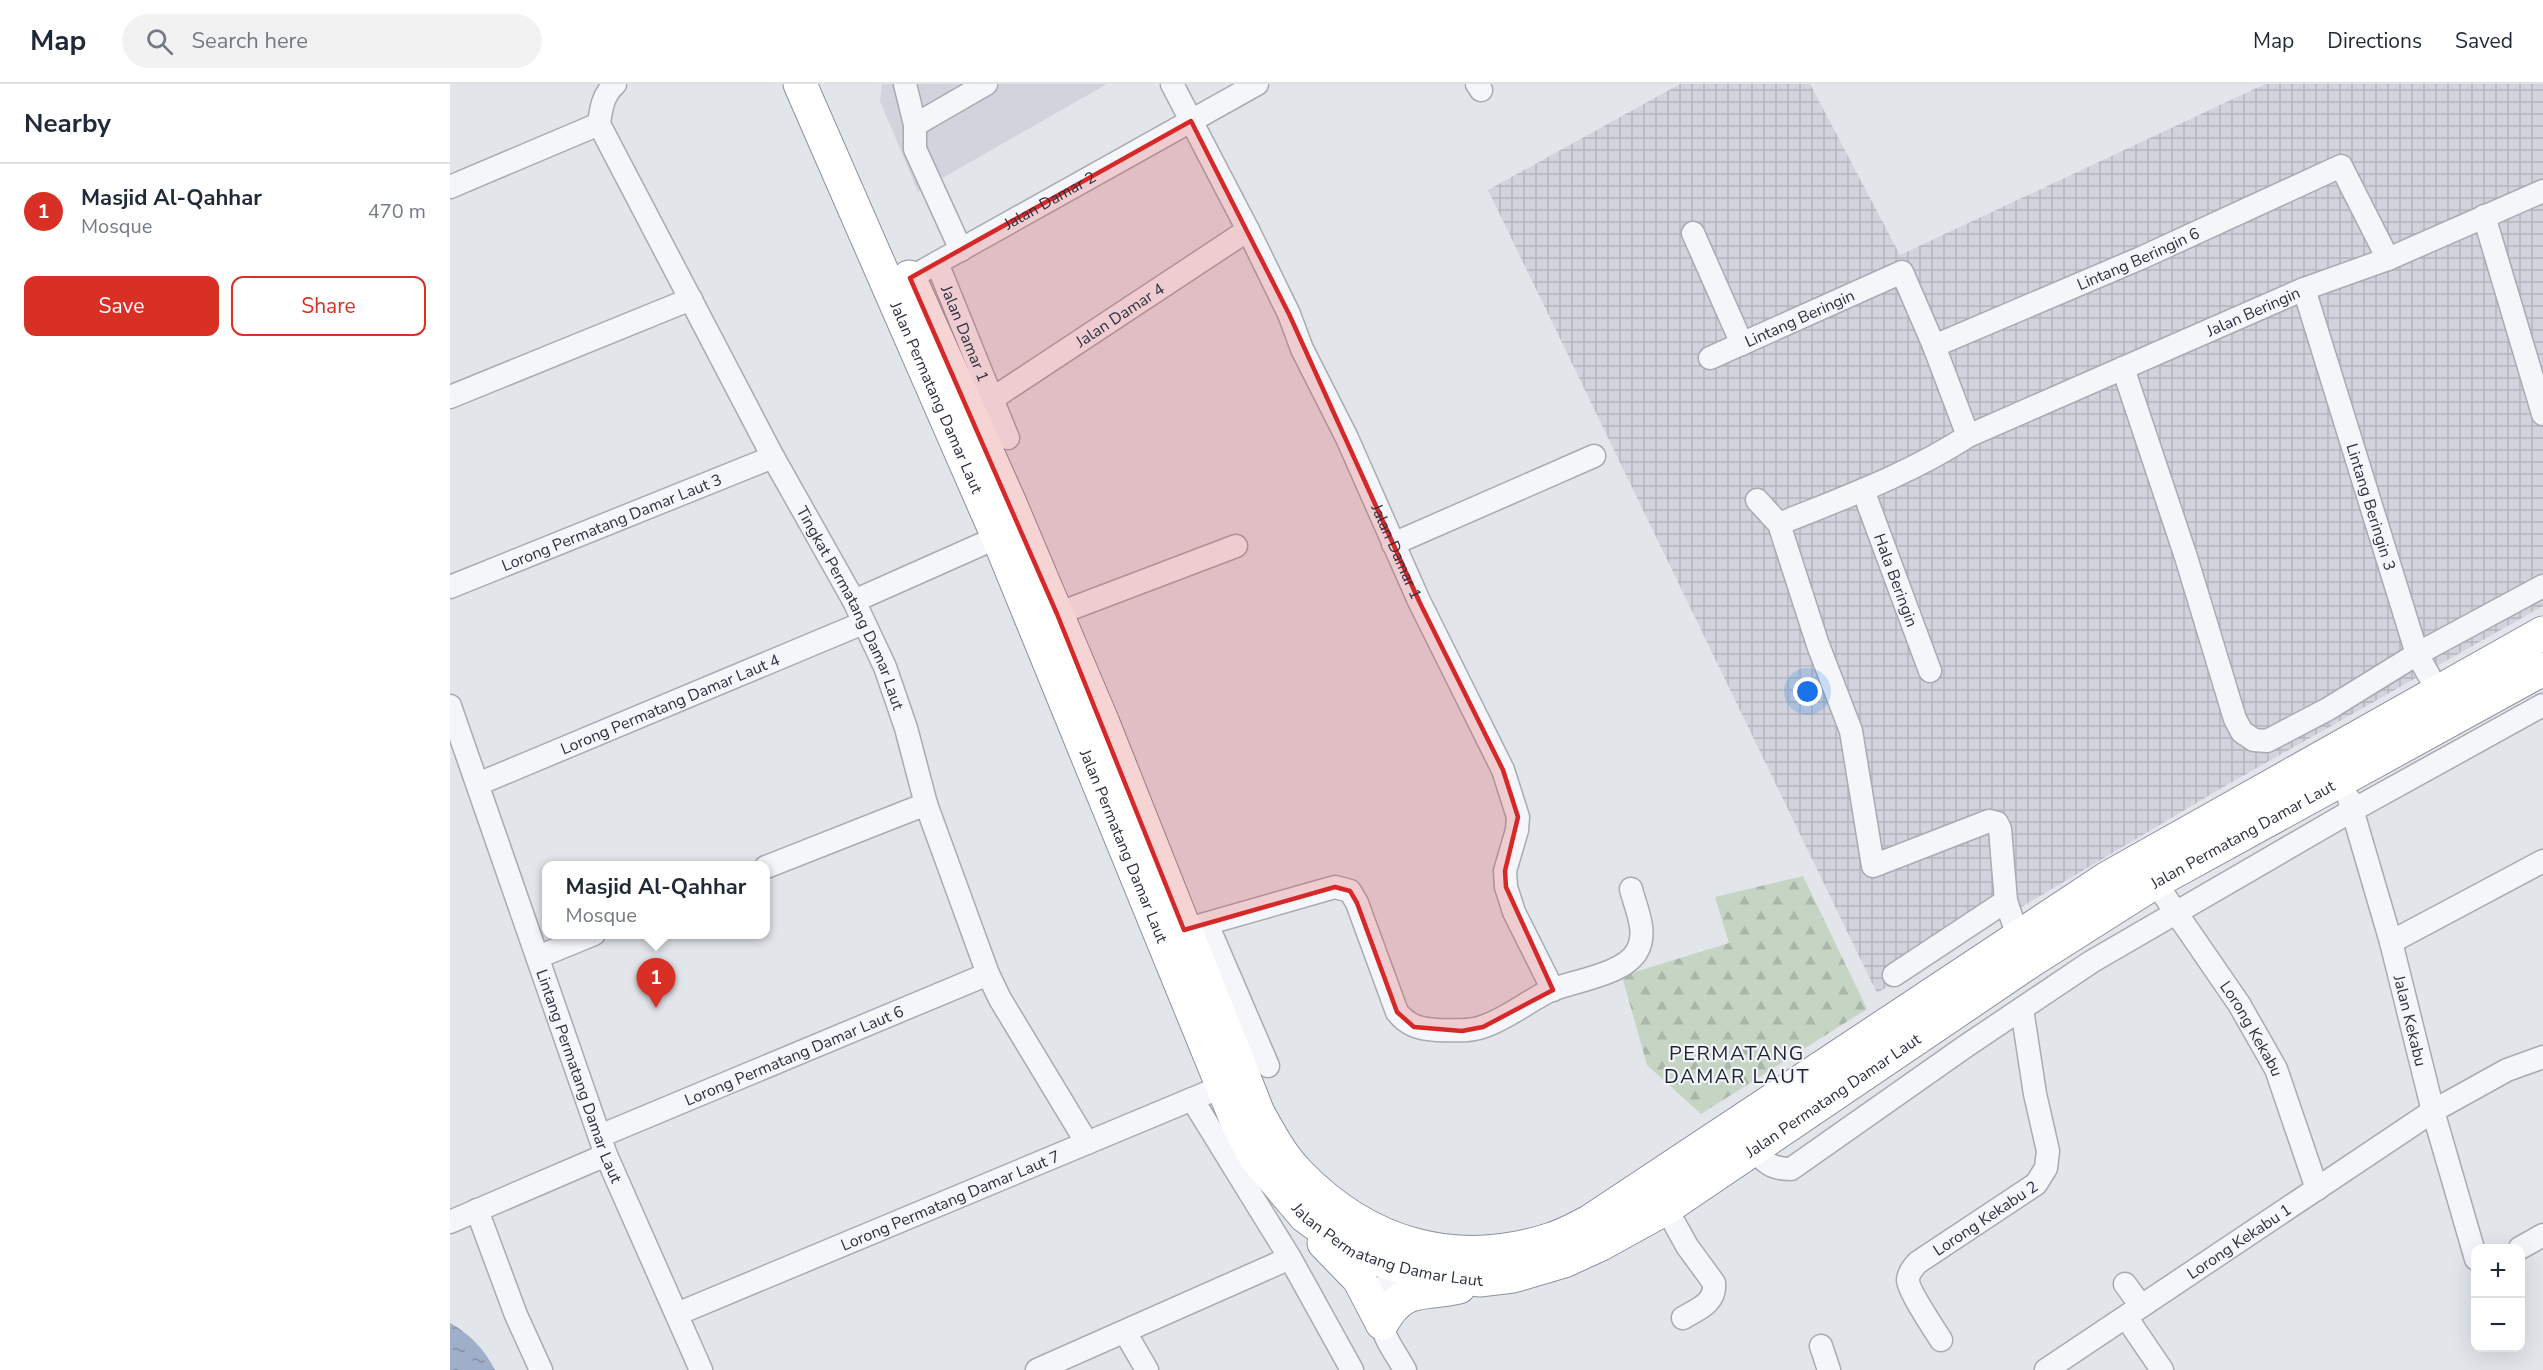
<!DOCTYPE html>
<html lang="en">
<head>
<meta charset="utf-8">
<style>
  :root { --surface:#fff; --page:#f2f2f3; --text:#1f2937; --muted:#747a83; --line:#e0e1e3; --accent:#d93025 }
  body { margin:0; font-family:"Nunito Sans",sans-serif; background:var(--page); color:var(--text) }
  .controls { position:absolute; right:18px; bottom:18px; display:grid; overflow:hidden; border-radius:12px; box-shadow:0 6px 24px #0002 }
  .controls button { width:54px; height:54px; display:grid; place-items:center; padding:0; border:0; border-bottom:2px solid var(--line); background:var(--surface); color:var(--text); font:30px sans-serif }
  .you { position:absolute; left:1358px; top:608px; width:21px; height:21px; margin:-15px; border:4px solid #fff; border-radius:50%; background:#1a73e8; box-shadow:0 0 0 9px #1a73e833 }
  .badge { display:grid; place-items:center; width:39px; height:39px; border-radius:50%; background:var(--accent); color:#fff; font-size:20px; font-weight:700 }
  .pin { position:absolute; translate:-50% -50px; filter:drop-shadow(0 2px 3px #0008) }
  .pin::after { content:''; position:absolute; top:32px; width:21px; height:18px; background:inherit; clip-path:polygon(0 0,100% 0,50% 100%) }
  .popup { position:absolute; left:92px; top:777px; width:228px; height:78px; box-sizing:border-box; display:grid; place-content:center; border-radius:12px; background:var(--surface); filter:drop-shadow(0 2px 4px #0005); font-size:20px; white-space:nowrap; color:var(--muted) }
  .popup b { font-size:22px; color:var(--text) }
  .popup::after { content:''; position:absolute; left:50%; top:100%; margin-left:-12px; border:12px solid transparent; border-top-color:var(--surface) }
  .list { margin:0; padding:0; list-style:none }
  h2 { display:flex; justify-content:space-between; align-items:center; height:78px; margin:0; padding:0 24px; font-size:26px }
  h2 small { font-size:20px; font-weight:400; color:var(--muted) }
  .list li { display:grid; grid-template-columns:39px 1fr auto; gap:18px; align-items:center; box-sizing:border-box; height:96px; padding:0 24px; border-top:2px solid var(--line) }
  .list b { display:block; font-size:22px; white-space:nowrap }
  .list p { margin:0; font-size:20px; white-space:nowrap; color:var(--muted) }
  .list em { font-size:20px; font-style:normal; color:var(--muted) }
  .actions { display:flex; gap:12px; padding:18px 24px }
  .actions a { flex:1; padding:14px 0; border:2px solid var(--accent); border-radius:12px; text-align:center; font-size:21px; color:var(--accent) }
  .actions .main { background:var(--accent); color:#fff }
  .icon { flex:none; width:33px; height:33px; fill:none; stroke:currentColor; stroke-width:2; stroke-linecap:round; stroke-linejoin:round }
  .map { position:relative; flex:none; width:2093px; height:1286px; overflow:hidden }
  header { display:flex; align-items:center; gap:36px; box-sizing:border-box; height:84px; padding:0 30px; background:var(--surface); border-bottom:2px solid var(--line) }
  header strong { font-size:28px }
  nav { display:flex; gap:33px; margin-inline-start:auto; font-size:21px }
  .search { width:420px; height:54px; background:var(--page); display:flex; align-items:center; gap:15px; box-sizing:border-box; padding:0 21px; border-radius:33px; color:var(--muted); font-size:22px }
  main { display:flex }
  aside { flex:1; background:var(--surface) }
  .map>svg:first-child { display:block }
  .built { fill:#d1d4dc }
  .industrial { fill:url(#industrial-grid) }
  .forest { fill:url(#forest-firs) }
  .water { fill:url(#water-ripples) }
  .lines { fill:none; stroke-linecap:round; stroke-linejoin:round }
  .minor-casing { stroke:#a7abb4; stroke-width:25 }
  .highway-casing { stroke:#8a91a1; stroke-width:35 }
  .minor { stroke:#f5f6f9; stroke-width:22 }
  .highway { stroke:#fff; stroke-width:33 }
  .marked { fill:#d62828; fill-opacity:0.2; stroke:#d62828; stroke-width:4.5; stroke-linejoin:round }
  .labels { text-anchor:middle; stroke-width:4.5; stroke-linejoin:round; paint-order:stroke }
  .street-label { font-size:16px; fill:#2b3142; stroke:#f2f4f8 }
  .quarter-label { font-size:20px; letter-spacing:1.5px; fill:#1d2233; stroke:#f2f4f8 }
</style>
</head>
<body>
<header>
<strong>Map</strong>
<div class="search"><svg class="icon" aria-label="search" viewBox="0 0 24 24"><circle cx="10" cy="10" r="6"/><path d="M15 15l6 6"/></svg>Search here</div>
<nav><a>Map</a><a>Directions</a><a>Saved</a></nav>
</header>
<main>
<aside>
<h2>Nearby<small></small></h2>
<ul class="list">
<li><span class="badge">1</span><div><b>Masjid Al-Qahhar</b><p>Mosque</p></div><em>470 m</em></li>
</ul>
<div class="actions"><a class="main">Save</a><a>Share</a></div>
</aside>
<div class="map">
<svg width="2093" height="1286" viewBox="0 0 2093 1286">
  <defs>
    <pattern id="industrial-grid" width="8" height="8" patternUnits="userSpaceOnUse" patternTransform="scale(1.5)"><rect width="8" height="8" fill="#d1d4dc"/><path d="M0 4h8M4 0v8" fill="none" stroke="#b4b6be"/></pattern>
    <pattern id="forest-firs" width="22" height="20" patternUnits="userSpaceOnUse" patternTransform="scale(1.5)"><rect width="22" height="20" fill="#c6d4c4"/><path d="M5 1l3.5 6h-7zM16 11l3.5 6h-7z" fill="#aab6aa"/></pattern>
    <pattern id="water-ripples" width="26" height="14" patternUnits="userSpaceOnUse" patternTransform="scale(1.5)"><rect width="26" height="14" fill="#9fafc9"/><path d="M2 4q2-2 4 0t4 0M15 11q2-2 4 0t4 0" fill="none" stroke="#828fa5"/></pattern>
  </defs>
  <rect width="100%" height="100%" fill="#e2e5ea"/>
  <path class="built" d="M432,0H657L468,108L430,17Z"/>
  <path class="industrial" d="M1230,0H1360L1450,171L1815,0H2093V522L1775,702L1427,909L1038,106Z"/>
  <path class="forest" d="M1353,792L1417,925L1251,1030L1197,981L1172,892L1279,859L1265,813Z"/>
  <path class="water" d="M0,1239C21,1251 34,1265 45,1286H0Z"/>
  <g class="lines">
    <defs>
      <g id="minor">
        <path id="s1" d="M165,0C153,11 151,24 149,40L323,373L404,517L435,583L456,644L476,720L538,890L550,915L637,1059"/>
        <path d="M455,0L465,41V65L511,166"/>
        <path id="s2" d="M722,0L798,146L839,230L852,265L897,354L969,517L1053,686L1068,733L1067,746L1055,787L1056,803L1064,828L1103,906"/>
        <path d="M1027,0L1031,6"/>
        <path d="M465,41L536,0"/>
        <path d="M0,103L149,40"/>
        <path d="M2034,132L2093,330"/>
        <path d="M1243,149L1292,260"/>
        <path id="s3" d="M487,179L558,354"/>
        <path id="s4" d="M460,194L807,0"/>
        <path id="s5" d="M1854,205L1967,570L1995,620"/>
        <path id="s6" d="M1484,262L1691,174L1891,82L1938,175"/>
        <path id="s7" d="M1260,274L1452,188L1484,262L1518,352"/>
        <path d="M1673,284L1736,473L1785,635L1792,648L1804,656L1817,657L1878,625L1967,570L2093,502"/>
        <path d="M0,313L241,215"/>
        <path id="s8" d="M542,315L798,146"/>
        <path id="s9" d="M1413,406L1480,587"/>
        <path d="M1307,416L1329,440L1368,561L1401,647L1423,782L1539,737L1547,739L1550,745L1556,817L1568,853"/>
        <path id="s10" d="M1329,440C1393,414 1460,390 1518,352L1854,205L1938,175L2093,107"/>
        <path d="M943,460L1144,372"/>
        <path id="s11" d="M0,503L323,373"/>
        <path d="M404,517L548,453"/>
        <path d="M607,530L786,462"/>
        <path id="s12" d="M0,622L156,1071L251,1286"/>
        <path id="s13" d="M28,700L413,539"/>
        <path id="s14" d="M1899,715L1941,858L1983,1027L2026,1175"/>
        <path d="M316,783L476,720"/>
        <path id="s15" d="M1705,798L1789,920L1826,985L1867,1105"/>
        <path d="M757,840L818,982"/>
        <path d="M734,846L885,803L900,807L907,819L947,928C958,942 970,945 987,946C1002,946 1018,948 1032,943C1057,935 1078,917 1101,906C1124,897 1175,890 1187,867C1198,848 1186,825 1181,805"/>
        <path d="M1941,858L2093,777"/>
        <path d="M88,873L144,850"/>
        <path d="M1444,891L1556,817"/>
        <path d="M742,1015L840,1174L902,1286"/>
        <path id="s16" d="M150,1052L538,890"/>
        <path d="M1304,1064C1314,1079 1322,1085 1341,1085L1516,962L1641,878L1903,726L2093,621"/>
        <path d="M1216,1124L1237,1162L1264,1199C1266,1219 1248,1225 1233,1234"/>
        <path d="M27,1126L66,1231L91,1286"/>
        <path d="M0,1138L156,1071"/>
        <path d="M2070,1164L2093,1151"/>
        <path d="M948,1169C939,1194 924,1226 936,1253C941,1264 949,1275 955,1286"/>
        <path d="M1675,1200L1691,1222"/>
        <path id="s17" d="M227,1230L771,1003"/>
        <path d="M1676,1233L1712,1286"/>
        <path d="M675,1248L697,1286"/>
        <path id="s18" d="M1491,1256C1484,1245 1458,1206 1458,1196C1458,1189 1464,1183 1467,1179L1586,1100L1596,1084L1598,1067L1585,1010L1572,925"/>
        <path d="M1371,1262L1379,1286"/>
        <path d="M587,1286L840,1174"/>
        <path id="s19" d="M1596,1286L1983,1027L2057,986L2093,973"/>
      </g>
      <g id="highway">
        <path id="s20" d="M350,0L548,453L788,1040L806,1074L855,1132L901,1166L944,1181L983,1190L1029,1196L1063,1192L1114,1177L1151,1160L1216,1124L1582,876L1705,798L2093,585"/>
        <path d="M459,193L559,417L653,639L808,1029C820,1050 831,1072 848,1089C917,1161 1006,1187 1102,1155C1115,1151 1127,1144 1139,1138L1656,795L2093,549"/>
        <path d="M874,1159L909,1195L932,1239"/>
        <path d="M932,1239C954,1200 972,1212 1009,1203"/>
      </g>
    </defs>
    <use href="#minor" class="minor-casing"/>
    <use href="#highway" class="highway-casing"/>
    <use href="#minor" class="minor"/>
    <use href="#highway" class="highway"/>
  </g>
  <path class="marked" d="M741,37L839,230L969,517L1053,686L1068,733L1055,787L1056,803L1103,906L1033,943L1012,947L964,943L947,928L907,819L900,807L885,803L734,846L607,530L460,194Z"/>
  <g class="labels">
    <g class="street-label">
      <text dy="6" stroke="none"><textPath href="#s4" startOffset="160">Jalan Damar 2</textPath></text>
      <text dy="6" stroke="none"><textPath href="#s6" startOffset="222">Lintang Beringin 6</textPath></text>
      <text dy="6" stroke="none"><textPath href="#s10" startOffset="520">Jalan Beringin</textPath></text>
      <text dy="6" stroke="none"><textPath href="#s8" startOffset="153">Jalan Damar 4</textPath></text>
      <text dy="6" stroke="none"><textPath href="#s7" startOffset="98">Lintang Beringin</textPath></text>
      <text dy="6" stroke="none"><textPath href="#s3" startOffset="76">Jalan Damar 1</textPath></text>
      <text dy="6" stroke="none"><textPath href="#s20" startOffset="342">Jalan Permatang Damar Laut</textPath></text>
      <text dy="6" stroke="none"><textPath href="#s5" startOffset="228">Lintang Beringin 3</textPath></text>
      <text dy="6" stroke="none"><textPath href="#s11" startOffset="174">Lorong Permatang Damar Laut 3</textPath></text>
      <text dy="6" stroke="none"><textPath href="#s2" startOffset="519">Jalan Damar 1</textPath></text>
      <text dy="6" stroke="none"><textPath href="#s9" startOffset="96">Hala Beringin</textPath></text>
      <text dy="6" stroke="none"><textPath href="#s1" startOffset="590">Tingkat Permatang Damar Laut</textPath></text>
      <text dy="6" stroke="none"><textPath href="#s13" startOffset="208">Lorong Permatang Damar Laut 4</textPath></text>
      <text dy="6" stroke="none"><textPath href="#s20" startOffset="2322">Jalan Permatang Damar Laut</textPath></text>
      <text dy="6" stroke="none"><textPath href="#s20" startOffset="828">Jalan Permatang Damar Laut</textPath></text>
      <text dy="6" stroke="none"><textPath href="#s14" startOffset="230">Jalan Kekabu</textPath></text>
      <text dy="6" stroke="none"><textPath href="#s15" startOffset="176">Lorong Kekabu</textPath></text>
      <text dy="6" stroke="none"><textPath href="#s16" startOffset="210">Lorong Permatang Damar Laut 6</textPath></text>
      <text dy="6" stroke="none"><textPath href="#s12" startOffset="392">Lintang Permatang Damar Laut</textPath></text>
      <text dy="6" stroke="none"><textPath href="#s20" startOffset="1836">Jalan Permatang Damar Laut</textPath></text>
      <text dy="6" stroke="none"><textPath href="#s17" startOffset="296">Lorong Permatang Damar Laut 7</textPath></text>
      <text dy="6" stroke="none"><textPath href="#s18" startOffset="170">Lorong Kekabu 2</textPath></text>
      <text dy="6" stroke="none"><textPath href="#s20" startOffset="1332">Jalan Permatang Damar Laut</textPath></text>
      <text dy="6" stroke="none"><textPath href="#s19" startOffset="232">Lorong Kekabu 1</textPath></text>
    </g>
    <g class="quarter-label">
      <text x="1287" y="976">PERMATANG<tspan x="1287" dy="23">DAMAR LAUT</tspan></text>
    </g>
  </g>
</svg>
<div class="controls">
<button>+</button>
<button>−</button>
</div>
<div class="you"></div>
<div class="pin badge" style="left:206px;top:924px">1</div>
<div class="popup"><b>Masjid Al-Qahhar</b>Mosque</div>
</div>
</main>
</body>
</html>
